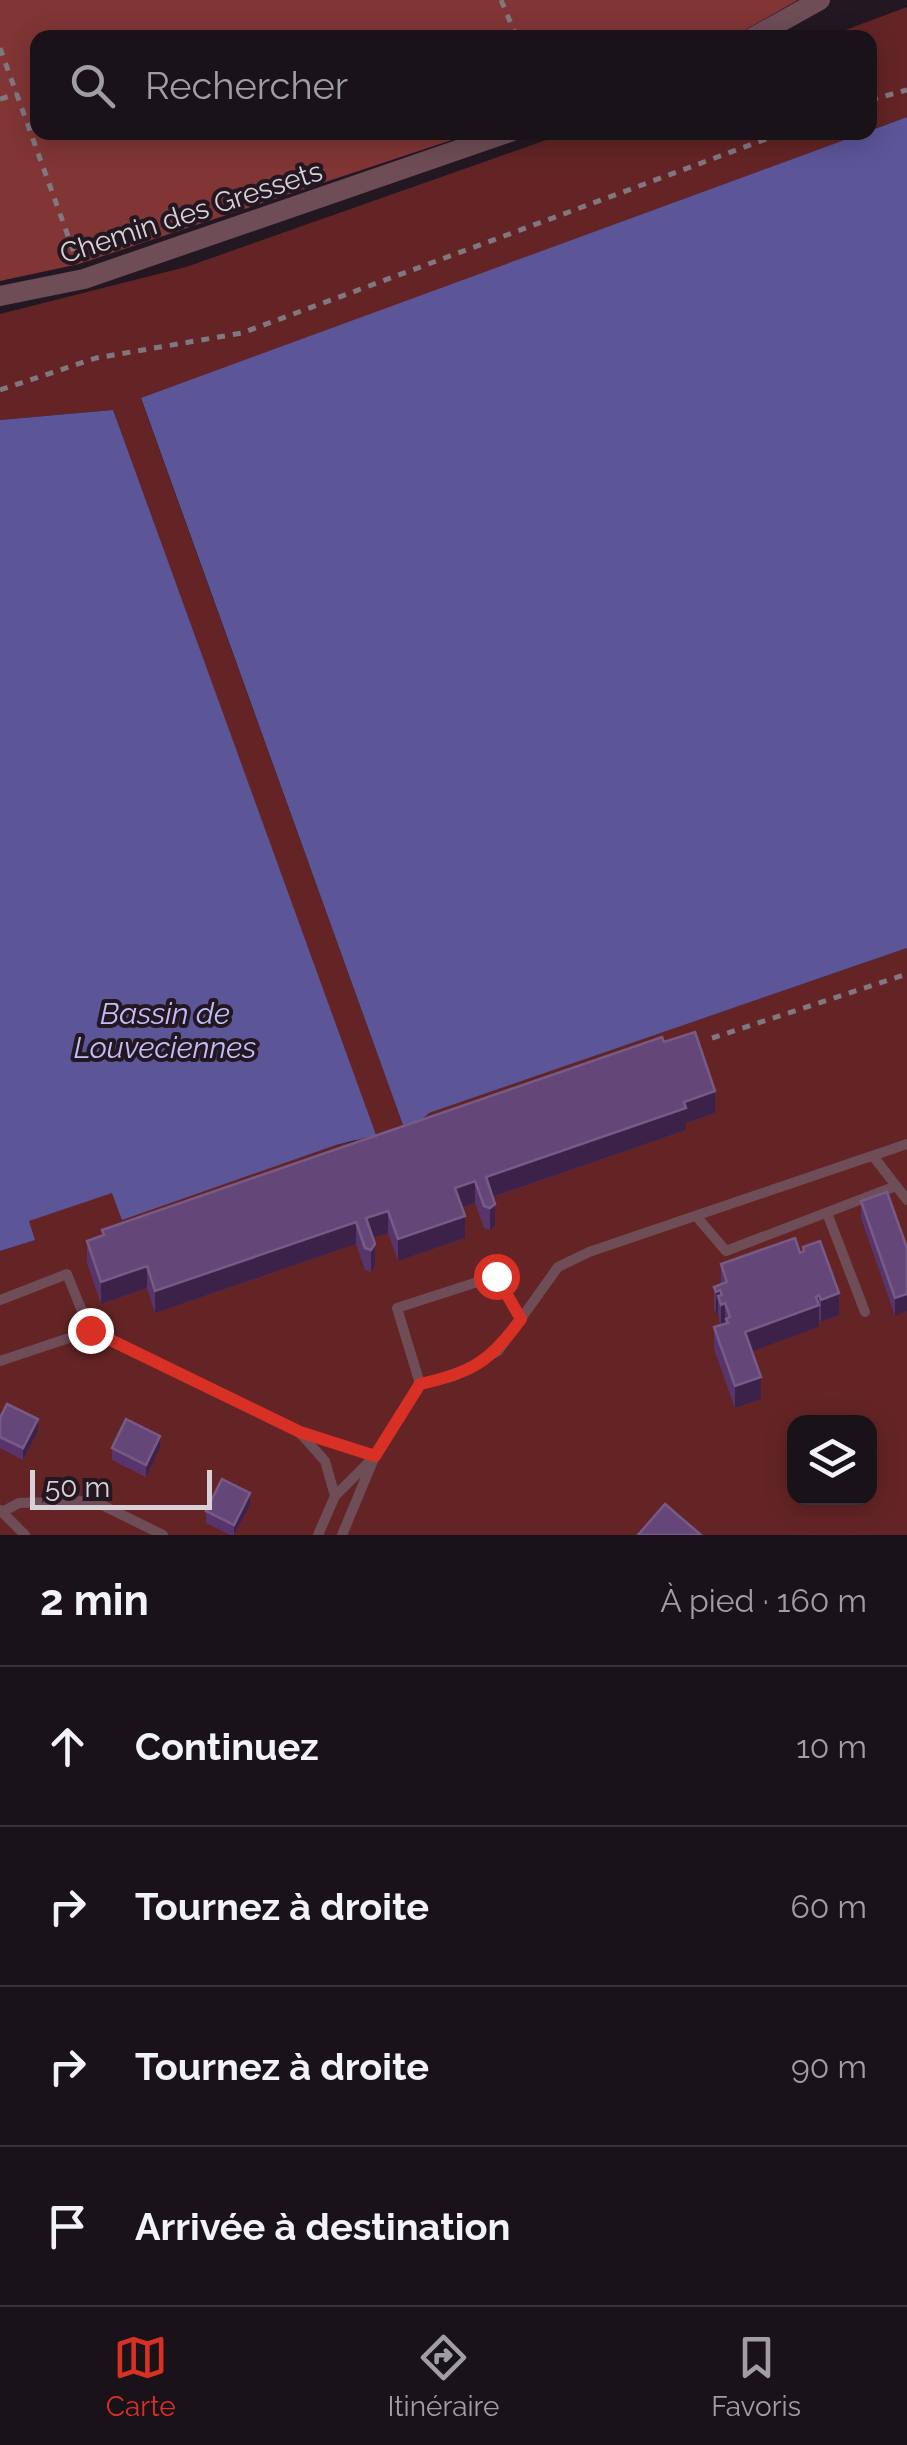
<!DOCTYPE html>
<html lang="fr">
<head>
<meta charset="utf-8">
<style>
  :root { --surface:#1a1219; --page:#231b22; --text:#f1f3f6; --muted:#9f9ea2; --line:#383238; --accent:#d93025 }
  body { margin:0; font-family:Raleway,sans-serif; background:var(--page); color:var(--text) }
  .controls { position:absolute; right:30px; bottom:30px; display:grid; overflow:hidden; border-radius:20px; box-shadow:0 5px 25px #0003 }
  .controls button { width:90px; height:90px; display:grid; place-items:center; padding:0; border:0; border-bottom:2px solid var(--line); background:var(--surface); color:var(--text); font:50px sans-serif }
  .scale { position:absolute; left:30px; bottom:25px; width:182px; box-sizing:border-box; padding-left:10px; border:5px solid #d9d1d7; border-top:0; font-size:28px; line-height:35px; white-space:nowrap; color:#d9d1d7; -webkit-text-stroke:8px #231821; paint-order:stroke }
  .stop { position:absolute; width:30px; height:30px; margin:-22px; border:8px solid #d93025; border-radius:50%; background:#fff }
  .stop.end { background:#d93025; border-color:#fff; box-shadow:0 2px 10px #0008 }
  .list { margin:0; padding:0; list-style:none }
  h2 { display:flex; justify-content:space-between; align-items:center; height:130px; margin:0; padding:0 40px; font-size:42px }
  h2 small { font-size:32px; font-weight:400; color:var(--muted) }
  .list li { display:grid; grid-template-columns:65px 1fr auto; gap:30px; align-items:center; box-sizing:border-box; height:160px; padding:0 40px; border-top:2px solid var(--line) }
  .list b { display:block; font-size:38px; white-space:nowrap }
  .list em { font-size:32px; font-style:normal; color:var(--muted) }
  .icon { flex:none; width:55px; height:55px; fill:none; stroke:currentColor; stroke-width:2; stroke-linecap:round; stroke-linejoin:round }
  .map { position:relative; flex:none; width:907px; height:1535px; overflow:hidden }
  .search { position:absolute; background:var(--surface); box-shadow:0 5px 25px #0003; left:30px; right:30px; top:30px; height:110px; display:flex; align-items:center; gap:25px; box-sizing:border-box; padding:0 35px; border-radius:20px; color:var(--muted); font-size:38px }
  .sheet { height:770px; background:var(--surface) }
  nav { display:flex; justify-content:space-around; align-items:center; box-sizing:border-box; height:140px; border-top:2px solid var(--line); background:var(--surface); font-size:28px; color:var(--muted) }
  nav a { display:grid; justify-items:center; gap:5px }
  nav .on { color:var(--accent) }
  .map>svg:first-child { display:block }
  .green { fill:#642425; fill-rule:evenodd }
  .forest { fill:#813535 }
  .water { fill:#5c5699 }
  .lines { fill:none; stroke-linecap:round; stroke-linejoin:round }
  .path { stroke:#81777f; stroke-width:5; stroke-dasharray:8 8; stroke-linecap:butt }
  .lane { stroke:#6e4d57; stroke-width:10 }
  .street { stroke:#6e4d57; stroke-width:20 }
  .wall { fill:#57356c }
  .shaded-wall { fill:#3c2249 }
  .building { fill:#654678; stroke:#775b86; stroke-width:2.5 }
  .route { stroke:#d93025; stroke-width:12 }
  .labels { text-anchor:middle; stroke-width:8; stroke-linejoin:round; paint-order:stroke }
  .street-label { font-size:28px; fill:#d9d1d7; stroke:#231821 }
  .water-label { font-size:30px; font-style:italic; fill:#c0bff9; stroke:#231821 }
</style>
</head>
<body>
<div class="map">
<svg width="907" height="1535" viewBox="0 0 907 1535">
  <rect width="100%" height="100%" fill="#231821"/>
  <path class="green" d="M907,7V117L870,130V38H824Z
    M566,133H864L141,399L403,1125L420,1120L429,1113L907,948V1535H0V1251L34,1240L28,1221L113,1192L122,1219L336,1145L356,1141L113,410L0,420V314L186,267ZM794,1422H870V1498H794Z"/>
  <path class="forest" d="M0,0H798L731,38H38V132L473,133L79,264L0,281Z"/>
  <path class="water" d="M907,117V948L429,1113L421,1120L403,1125L141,398Z
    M113,410L376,1135L336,1145L122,1220L112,1193L29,1221L35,1240L0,1251V420Z"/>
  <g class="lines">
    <path class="path" d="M501,0L517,38
      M0,48L76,258
      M0,99L17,94
      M870,100L907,90
      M0,390L96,358L242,333L785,132
      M712,1038L907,974"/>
    <path class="lane" d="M873,1156L907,1200
      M827,1213L865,1312
      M696,1216L726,1251L896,1186
      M0,1300L67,1274L90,1331
      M0,1361L90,1331L300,1432L375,1456
      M420,1384L397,1308L496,1276L521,1319
      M300,1433L325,1461L335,1496
      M0,1510L25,1535
      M2,1512L19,1503L88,1501L98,1503L163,1535
      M318,1535L335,1496L371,1460
      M342,1535L375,1456L420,1384L454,1376L498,1351L558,1267L589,1252L907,1144"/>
    <path class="street" d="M752,38L820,0
      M0,296L84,279L510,132"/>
  </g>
  <path class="wall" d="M664,1042L715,1113L686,1123V1130L493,1197L495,1226L490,1230L484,1228L475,1203L462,1208L465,1238L398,1261L388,1233L373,1238L375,1266L371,1272L365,1270L356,1244L155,1313L147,1288L101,1304L87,1263V1241L102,1236V1230Z
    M861,1201L907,1248L895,1316L861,1218Z
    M803,1247L839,1315L821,1322L819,1318V1327L751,1351L761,1399L735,1408L714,1349V1327L720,1325L718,1313L716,1314L714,1309V1287L721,1285V1264L800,1253L803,1251Z
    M0,1418L38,1431L23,1460L0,1448Z
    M112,1448H160L146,1477L112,1460Z
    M250,1505L234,1535H230L206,1523V1511Z"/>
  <path class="shaded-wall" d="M715,1091V1113L686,1123V1130L486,1199V1177Z
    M475,1181V1203L455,1210V1188Z
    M495,1204V1226L490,1230V1208Z
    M388,1211V1233L366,1240V1218Z
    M465,1216V1238L398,1261V1239Z
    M356,1222V1244L155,1313V1291Z
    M375,1244V1266L371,1272V1250Z
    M147,1266V1288L101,1304V1282Z
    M720,1290V1304L718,1296V1313L716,1314V1292Z
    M839,1293V1315L821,1322V1300Z
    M907,1294V1311L895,1316V1298Z
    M819,1295V1327L745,1354V1332Z
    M725,1303V1326L721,1327V1305Z
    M761,1377V1399L735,1408V1386Z
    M38,1419V1431L23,1460V1448Z
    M160,1436V1448L146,1477V1465Z
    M250,1493V1505L234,1535V1525Z"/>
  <path class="building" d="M695,1032L715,1091L684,1102L686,1108L486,1177L495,1204L490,1208L484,1206L475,1181L455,1188L465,1216L398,1239L388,1211L366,1218L375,1244L371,1250L365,1248L356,1222L155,1291L147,1266L101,1282L87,1241L104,1235L102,1230L662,1037L664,1042Z
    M887,1192L907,1248V1294L895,1298L861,1201Z
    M795,1238L800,1253L804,1251L803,1247L820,1241L839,1293L821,1300L819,1295L816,1297L819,1305L745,1332L761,1377L735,1386L714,1327L728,1323L726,1319L730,1317L725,1303L721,1305L718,1296L722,1295L720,1290L716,1292L714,1287L727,1282L721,1264Z
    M7,1404L38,1419L23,1448L0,1437V1418Z
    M126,1419L160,1436L146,1465L112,1448Z
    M222,1479L250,1493L234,1525L206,1511Z
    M665,1504L701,1535H638Z"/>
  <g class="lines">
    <path class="route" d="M90,1330L300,1432L375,1456L420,1384C471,1373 490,1362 521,1319L496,1276"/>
  </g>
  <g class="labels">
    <g class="street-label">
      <text transform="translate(191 212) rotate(-18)" y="10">Chemin des Gressets</text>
    </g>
    <g class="water-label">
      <text x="165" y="1024">Bassin de<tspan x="165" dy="34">Louveciennes</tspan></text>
    </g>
  </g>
</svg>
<div class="controls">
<button><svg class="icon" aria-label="layers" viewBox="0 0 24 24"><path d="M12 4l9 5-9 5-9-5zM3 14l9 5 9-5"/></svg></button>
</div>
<div class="scale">50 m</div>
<div class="stop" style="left:496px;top:1276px"></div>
<div class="stop end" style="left:90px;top:1330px"></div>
<div class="search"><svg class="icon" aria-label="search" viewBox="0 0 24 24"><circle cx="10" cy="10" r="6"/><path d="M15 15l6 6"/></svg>Rechercher</div>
</div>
<section class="sheet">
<h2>2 min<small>À pied · 160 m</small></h2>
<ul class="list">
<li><svg class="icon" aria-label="ahead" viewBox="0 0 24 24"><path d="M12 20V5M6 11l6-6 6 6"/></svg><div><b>Continuez</b></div><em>10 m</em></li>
<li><svg class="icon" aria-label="right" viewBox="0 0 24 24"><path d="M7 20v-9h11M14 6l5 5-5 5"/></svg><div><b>Tournez à droite</b></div><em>60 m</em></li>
<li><svg class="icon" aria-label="right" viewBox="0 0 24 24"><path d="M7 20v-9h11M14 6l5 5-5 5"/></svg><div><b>Tournez à droite</b></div><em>90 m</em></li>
<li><svg class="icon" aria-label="arrive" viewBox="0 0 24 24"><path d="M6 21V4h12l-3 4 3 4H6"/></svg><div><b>Arrivée à destination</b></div></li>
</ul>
</section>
<nav>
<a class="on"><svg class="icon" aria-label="map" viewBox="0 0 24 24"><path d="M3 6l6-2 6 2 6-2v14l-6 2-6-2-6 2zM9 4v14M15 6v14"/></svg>Carte</a>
<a><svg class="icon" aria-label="directions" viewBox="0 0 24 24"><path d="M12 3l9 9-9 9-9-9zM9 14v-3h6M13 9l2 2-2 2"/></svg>Itinéraire</a>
<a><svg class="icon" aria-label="saved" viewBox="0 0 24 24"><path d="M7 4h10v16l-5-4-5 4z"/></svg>Favoris</a>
</nav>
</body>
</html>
